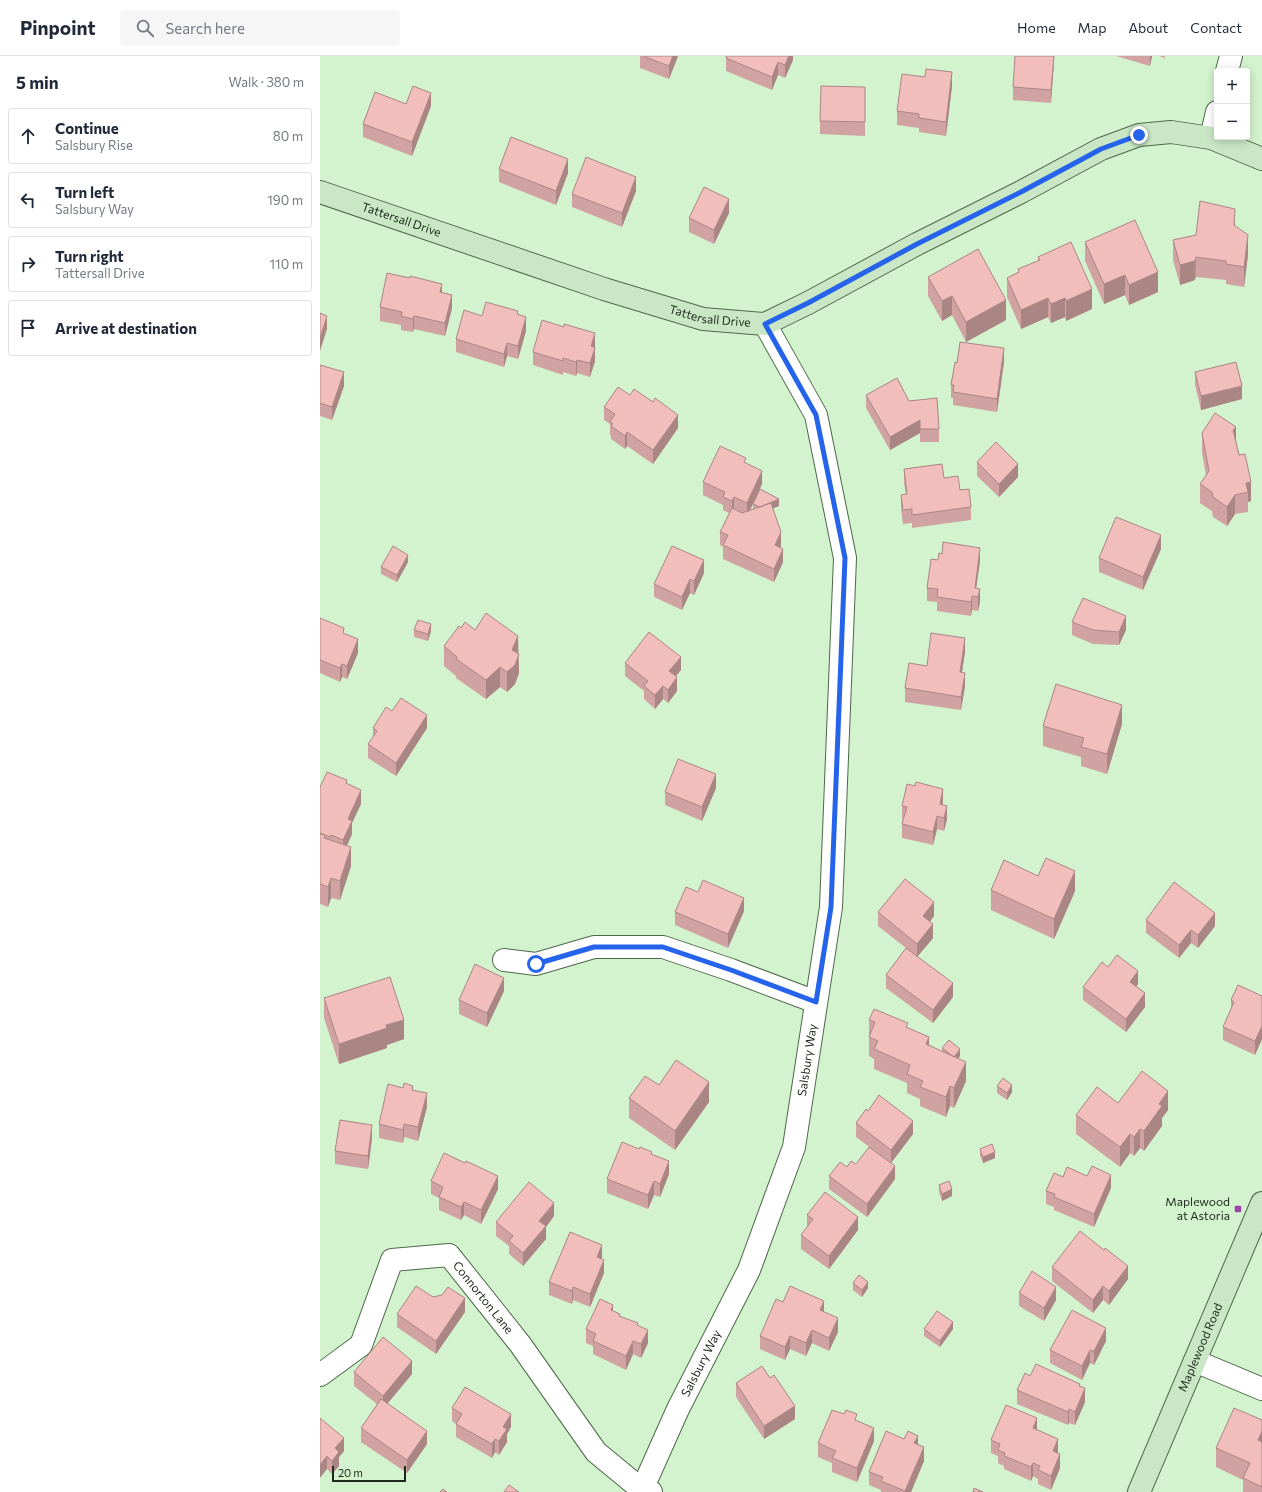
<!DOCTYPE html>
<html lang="en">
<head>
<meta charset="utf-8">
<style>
  :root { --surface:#fff; --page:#f6f6f7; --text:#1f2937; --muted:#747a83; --line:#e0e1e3 }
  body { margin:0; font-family:Commissioner,sans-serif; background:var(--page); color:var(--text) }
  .controls { position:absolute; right:12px; top:12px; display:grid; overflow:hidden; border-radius:4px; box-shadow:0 2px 10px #0003 }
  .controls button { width:36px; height:36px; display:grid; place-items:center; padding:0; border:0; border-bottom:1px solid var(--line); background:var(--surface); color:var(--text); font:20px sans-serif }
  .scale { position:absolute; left:12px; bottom:10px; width:74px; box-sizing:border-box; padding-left:4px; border:2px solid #1d291b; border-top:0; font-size:11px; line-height:14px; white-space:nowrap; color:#1d291b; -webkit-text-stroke:3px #d3f2ce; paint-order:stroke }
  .stop { position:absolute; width:12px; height:12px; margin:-9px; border:3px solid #2563eb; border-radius:50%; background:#fff }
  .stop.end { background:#2563eb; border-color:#fff; box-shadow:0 1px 4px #0008 }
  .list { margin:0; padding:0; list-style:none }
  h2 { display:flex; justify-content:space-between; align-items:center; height:52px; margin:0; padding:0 16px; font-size:17px }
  h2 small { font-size:13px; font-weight:400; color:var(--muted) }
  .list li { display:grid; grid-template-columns:26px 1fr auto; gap:12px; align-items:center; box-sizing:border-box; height:56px; margin:0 8px 8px; padding:0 8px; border:1px solid var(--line); border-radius:4px }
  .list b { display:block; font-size:15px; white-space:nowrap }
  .list p { margin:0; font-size:13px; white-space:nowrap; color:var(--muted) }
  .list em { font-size:13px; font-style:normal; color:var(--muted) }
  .icon { flex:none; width:22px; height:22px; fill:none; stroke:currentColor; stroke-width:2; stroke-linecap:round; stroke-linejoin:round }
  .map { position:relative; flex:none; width:942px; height:1436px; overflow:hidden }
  header { display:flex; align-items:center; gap:24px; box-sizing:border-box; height:56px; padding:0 20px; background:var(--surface); border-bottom:1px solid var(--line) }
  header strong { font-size:19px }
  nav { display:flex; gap:22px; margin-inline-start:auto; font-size:14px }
  .search { width:280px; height:36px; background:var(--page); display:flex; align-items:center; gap:10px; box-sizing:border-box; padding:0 14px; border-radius:4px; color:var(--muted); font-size:15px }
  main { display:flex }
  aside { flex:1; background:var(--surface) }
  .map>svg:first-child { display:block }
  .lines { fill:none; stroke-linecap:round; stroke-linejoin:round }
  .street-casing { stroke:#4d6849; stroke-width:24 }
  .secondary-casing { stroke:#4d6849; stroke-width:24 }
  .street { stroke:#fff; stroke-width:22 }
  .secondary { stroke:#c9e7c5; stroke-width:22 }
  .wall { fill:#d0a3a2 }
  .shaded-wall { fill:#a98584 }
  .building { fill:#f2bebc; stroke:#a98584 }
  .route { stroke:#2563eb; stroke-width:5 }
  .poi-dot { fill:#9e43ae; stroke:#d3f2ce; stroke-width:1.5 }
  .labels { text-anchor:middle; stroke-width:4; stroke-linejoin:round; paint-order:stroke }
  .street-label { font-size:12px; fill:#1d291b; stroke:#d3f2ce }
  .poi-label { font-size:12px; fill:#1d291b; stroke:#d3f2ce; text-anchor:end }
</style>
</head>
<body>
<header>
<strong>Pinpoint</strong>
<div class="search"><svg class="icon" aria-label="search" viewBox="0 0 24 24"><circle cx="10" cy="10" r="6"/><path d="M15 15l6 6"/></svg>Search here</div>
<nav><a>Home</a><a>Map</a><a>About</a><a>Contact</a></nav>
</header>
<main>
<aside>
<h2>5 min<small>Walk · 380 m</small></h2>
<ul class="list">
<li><svg class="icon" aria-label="ahead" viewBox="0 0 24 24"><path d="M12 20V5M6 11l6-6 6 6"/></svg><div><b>Continue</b><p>Salsbury Rise</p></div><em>80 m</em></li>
<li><svg class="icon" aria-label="left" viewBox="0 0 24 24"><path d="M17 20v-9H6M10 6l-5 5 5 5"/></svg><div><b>Turn left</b><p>Salsbury Way</p></div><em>190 m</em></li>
<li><svg class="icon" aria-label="right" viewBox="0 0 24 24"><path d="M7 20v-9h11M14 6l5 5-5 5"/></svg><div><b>Turn right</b><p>Tattersall Drive</p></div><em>110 m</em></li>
<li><svg class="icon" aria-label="arrive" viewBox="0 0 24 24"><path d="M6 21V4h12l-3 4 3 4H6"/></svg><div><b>Arrive at destination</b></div></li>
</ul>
</aside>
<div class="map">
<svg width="942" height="1436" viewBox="0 0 942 1436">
  <rect width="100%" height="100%" fill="#d3f2ce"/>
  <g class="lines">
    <defs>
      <g id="street">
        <path d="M907,15L911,0"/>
        <path d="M891,82L897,56"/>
        <path d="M184,904L216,908L274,891H343L411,914L496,946"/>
        <path d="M875,1305L942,1333"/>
        <path id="s1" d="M0,1319L41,1289L72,1204L129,1199L200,1288L276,1396L322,1434L331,1436"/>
        <path id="s2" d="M321,1436L358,1353L429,1214L474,1091L511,851L525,502L496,359L445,268"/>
      </g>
      <g id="secondary">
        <path id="s3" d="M0,136L284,233L383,263L445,268L488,247L597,188L701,136L781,93L819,79L851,76L891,82L942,103"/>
        <path id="s4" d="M819,1436L942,1147"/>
      </g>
    </defs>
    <use href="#street" class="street-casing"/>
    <use href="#secondary" class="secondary-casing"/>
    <use href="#street" class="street"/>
    <use href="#secondary" class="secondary"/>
  </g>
  <path class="wall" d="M320,0H358L349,23L320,12Z
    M473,0V4L465,22L458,19L452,34L406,15V2Z
    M734,0L731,47L693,44V31Z
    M796,0H832L830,10Z
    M839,0H845V2Z
    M632,30L626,80L599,76V72L577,69V55Z
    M545,45V80L500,78V65Z
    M86,48L111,50L92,100L43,81V68Z
    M179,113L248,117L236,149L179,126Z
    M316,135L302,171L252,151V138Z
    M409,157L394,188L369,176V162Z
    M915,171L928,199L924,231L906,228V224L876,221L875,224L860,229L853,204V184Z
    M765,186L838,236L809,249L805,239L784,248L765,205Z
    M718,201L772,253L746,265L745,261L731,267L728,261L701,273L687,241V222L698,216V213L718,205Z
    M608,221L686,264L646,286L632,259L622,265L608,240Z
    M122,237L132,252L125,280L94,273L93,276L81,274V269L60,265V251Z
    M198,259L206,275L198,303L187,300L184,311L136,296V283L162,260Z
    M275,291V305L270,321L257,317L256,320L243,316V319L213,309V296Z
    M684,306L677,356L633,349V342H631V329L637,307Z
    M0,309L24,330L12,364L0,360Z
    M875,316L922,343L881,354L875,329Z
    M310,339L333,346L358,372L333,408L307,390L305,393L291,383V380L290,379V368L284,364V351Z
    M546,339L589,345L619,373V386H600V377L570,394L546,352Z
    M882,377L916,385L931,445L928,446V456L915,458L907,470L893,461L892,455L880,447V428L886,419L882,397Z
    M657,406L698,421L679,441L657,420Z
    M426,407L442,428L430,455L433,453V448L459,450L453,452L461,490L460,492L463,506L454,526L403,503V491L400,489V476L409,457L403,454V449L383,439V426Z
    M584,413L624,422L640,434L651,451V464L592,472V467L583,468L581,453V439H586L584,427Z
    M841,493L823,534L779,516V502Z
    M618,504L660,505L656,532L660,546L658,555L652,554L651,560L617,555V546L607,545V532Z
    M88,506L77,526L61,518V511Z
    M384,517L374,539L370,537L362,554L334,541V528Z
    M0,562L24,578L38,597L27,623L22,621L20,626L0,617Z
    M752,566L806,574L799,589L773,588L752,579Z
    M94,574L111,575L108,585L94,581Z
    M155,574L198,597L199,617L195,628L187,636L180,631L166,643L136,622V620L124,610V590Z
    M645,596L642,616L645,630L641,654L585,646V632L607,610Z
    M305,607L361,614L356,620L357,635L348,647L343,643L335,653L324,643V635L305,620Z
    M72,655L107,672L76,720L48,702V688L53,682V672Z
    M802,668L787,718L761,710V701L723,690V670Z
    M27,728L41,748L32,767V778L27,790L31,810L20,844L11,842L8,851L0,848V731Z
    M396,732L382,765L345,749V736Z
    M623,746V749L627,763L624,775L617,773L613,789L582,782V768L583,763H582V750Z
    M718,820L755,835L734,883L671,854V834Z
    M424,855L408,892L355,869V856Z
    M558,856L614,860L610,866L613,882L597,901L633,941L613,967L566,932V919L586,892L558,870Z
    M826,864L895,870L878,892L871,887L859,902L826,877Z
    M788,911L818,928L816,931L825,951L806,976L763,944V931Z
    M184,935L167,971L139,958V944Z
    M942,940V983L935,999L903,984V971L911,954V944Z
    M4,942L84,983L67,989V992L19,1008L4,962Z
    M549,964L588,972L609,990L622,996V992L640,1000L638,1003L646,1025L634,1052L630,1050L626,1061L600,1050V1043L587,1037V1027L554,1013V1003L549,1000Z
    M339,1029L389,1046L355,1094L309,1062V1042Z
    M677,1030L692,1036L687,1044L677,1037Z
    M93,1034L107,1051L98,1085L84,1081L83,1087L59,1082V1068Z
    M798,1047L848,1054L842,1062V1070L824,1095L820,1092L814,1100L810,1097L800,1111L756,1078V1059Z
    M548,1055L593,1078L571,1107L536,1081V1067Z
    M52,1082L48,1113L15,1108V1095Z
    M660,1093L675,1102L663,1107L660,1100Z
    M332,1098L349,1118L340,1141L334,1139L328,1153L287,1137V1123Z
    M536,1108L575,1123L547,1161L509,1133V1120L527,1111Z
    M743,1121L791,1132L774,1171L734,1154V1151L726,1148V1135Z
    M111,1125L178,1133L161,1168L144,1159L141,1164L119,1154V1142L111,1138Z
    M619,1129L632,1140L622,1145L619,1136Z
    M487,1159L538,1174L509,1213L481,1193V1179L487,1171Z
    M234,1160L226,1171V1183L203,1210L189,1198V1190L176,1180V1166Z
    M282,1202L284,1217L270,1251L253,1244L252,1248L229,1239V1226Z
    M732,1211L808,1223L789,1249L783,1244L773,1257L732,1225Z
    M533,1227L548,1232L542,1241L533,1234Z
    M699,1237L736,1244L724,1265L699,1250Z
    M113,1241L145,1256L116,1298L77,1271V1258Z
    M463,1246L504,1256L518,1276L509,1295L492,1287L486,1300L470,1293L465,1304L440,1293V1280Z
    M293,1255L300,1261L318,1269L328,1287L321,1302L313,1298L306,1314L273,1298V1290L266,1287V1273Z
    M604,1273H633L620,1291L604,1280Z
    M786,1285L774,1309L770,1307L762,1324L730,1307V1294Z
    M34,1316L92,1318L67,1348L107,1388L87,1417L41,1386V1372L57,1348L34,1330Z
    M710,1320L760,1330L765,1346L755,1369L749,1367L748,1369L697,1348V1334Z
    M416,1327L475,1363L444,1383L416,1341Z
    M132,1352L191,1371L187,1378V1386L179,1399L175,1396L172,1402L136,1381V1368L132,1365Z
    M0,1362L24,1395L19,1401V1410L12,1418L7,1413Z
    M942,1364V1436H923V1424L896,1411V1392Z
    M537,1365L554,1385L537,1426L512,1416V1407L498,1401V1387Z
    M584,1383L598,1389L604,1405L591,1436H561V1434L549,1429V1416Z
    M671,1384L737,1397L740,1412L731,1434L718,1428V1423L713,1420L711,1425L684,1413V1410L678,1407V1400L671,1397Z"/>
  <path class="shaded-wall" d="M353,0H358L349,23V10Z
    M469,0H473V4L465,22V9Z
    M734,0V6L731,47V34Z
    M830,0H832L830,10Z
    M458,6V19L452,34V21Z
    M632,16V30L626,80V66Z
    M111,37V50L92,100V86Z
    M248,103V117L236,149V135Z
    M316,121V135L302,171V157Z
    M409,143V157L394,188V174Z
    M915,153V172L914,169Z
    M928,179V199L924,231V211Z
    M876,201L875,224L860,229V209Z
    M838,216V236L809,249V229Z
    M805,219V239L784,248V228Z
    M122,228V241L120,236Z
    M772,233V253L746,265V245Z
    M132,239V252L125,280V267Z
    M632,240V259L622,265V245Z
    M728,242V261L701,273V254Z
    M745,242V261L731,267V248Z
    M686,244V264L646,286V266Z
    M7,260V273L0,295V282Z
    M94,260V273L93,276V263Z
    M206,261V275L198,303V290Z
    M275,277V291L271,304V290Z
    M187,287V300L184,311V298Z
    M275,292V305L270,321V307Z
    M684,292V306L677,356V343Z
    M257,304V317L256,320V306Z
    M24,316V330L12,364V351Z
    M922,330V343L881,354V340Z
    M358,359V372L333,408V394Z
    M600,364V377L570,394V381Z
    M916,371V390L913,374Z
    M307,376V390L305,393V380Z
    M698,408V421L679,441V428Z
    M442,415V428L427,460V447Z
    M931,426V445L928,446V436L926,427Z
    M915,439V458L907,470V451Z
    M414,441V454L412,458V445Z
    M459,443V450L440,458V451Z
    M461,476V490L455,503V489Z
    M841,479V493L823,534V521Z
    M660,492V505L655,541V532Z
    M463,493V506L454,526V513Z
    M88,499V506L77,526V519Z
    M384,504V517L374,539V525Z
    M370,523V537L362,554V541Z
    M660,533V546L658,555V541Z
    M652,540V554L651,560V546Z
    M806,560V574L799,589V576Z
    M111,568V575L108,585V578Z
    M198,580L199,617L195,628L187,636V616L192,594Z
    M645,582V596L640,629V616Z
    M38,583V597L27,623V610Z
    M361,601V614L349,628V615Z
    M22,608V621L20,626V612Z
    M180,611V631L166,643V624Z
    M645,617V630L641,654V641Z
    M357,621V635L348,647V634Z
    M343,630V643L335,653V639Z
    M802,649V668L787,718V698Z
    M107,659V672L76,720V707Z
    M396,718V732L382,765V751Z
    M623,733V746L620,761V748Z
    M41,734V748L32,767V778L23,798V784L28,763Z
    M627,750V763L624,775V762Z
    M617,760V773L613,789V776Z
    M31,791V810L20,844V825Z
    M755,815V835L734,883V863Z
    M11,822V842L8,851V831Z
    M424,842V855L408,892V878Z
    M614,846V860L603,874V860Z
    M895,857V870L878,892V879Z
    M613,868V882L597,901V888Z
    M871,874V887L859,902V889Z
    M818,915V928L810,939V926Z
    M184,922V935L167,971V957Z
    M633,927V941L613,967V954Z
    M825,937V951L806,976V963Z
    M84,964V983L67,989V992L19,1008V988L66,969Z
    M942,970V983L935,999V985Z
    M609,981V1001L606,988Z
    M640,993V1000L634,1008V1001Z
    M646,1006V1025L634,1052V1032Z
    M389,1026V1046L355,1094V1075Z
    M692,1029V1036L687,1044V1037Z
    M630,1030V1050L626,1061V1041Z
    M848,1035V1054L842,1062V1070L824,1095V1075L839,1048Z
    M107,1037V1051L98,1085V1071Z
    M593,1065V1078L571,1107V1094Z
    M84,1068V1081L83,1087V1074Z
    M52,1069V1082L48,1113V1100Z
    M820,1073V1092L814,1100V1081Z
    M810,1078V1097L800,1111V1091Z
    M675,1096V1102L663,1107V1101Z
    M349,1105V1118L340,1141V1128Z
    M575,1110V1123L547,1161V1148Z
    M791,1119V1132L774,1171V1158Z
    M178,1120V1133L161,1168V1154Z
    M334,1125V1139L328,1153V1139Z
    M632,1133V1140L622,1145V1138Z
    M144,1146V1159L141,1164V1151Z
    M234,1147V1160L226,1171V1183L203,1210V1197L219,1165Z
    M538,1161V1174L509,1213V1200Z
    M282,1189V1202L277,1214V1201Z
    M284,1204V1217L270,1251V1238Z
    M808,1210V1223L789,1249V1235Z
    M548,1226V1232L542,1241V1234Z
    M783,1230V1244L773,1257V1244Z
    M253,1231V1244L252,1248V1235Z
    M736,1231V1244L724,1265V1252Z
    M145,1242V1256L116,1298V1285Z
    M504,1245V1258L500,1254Z
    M293,1249V1262L291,1254Z
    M518,1262V1276L509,1295V1282Z
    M633,1266V1273L620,1291V1285Z
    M786,1272V1285L774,1309V1295Z
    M328,1274V1287L321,1302V1288Z
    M492,1274V1287L486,1300V1287Z
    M470,1280V1293L465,1304V1291Z
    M313,1285V1298L306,1314V1300Z
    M770,1294V1307L762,1324V1310Z
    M92,1305V1318L63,1353V1340Z
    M765,1332V1346L755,1369V1356Z
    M475,1350V1363L444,1383V1370Z
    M749,1353V1367L748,1369V1356Z
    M191,1358V1371L187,1378V1386L179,1399V1385L183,1371Z
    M717,1362V1376L713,1372Z
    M554,1372V1385L537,1426V1412Z
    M107,1375V1388L87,1417V1404Z
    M942,1375V1395L938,1384Z
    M598,1380V1393L594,1387Z
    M24,1382V1395L19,1401V1410L12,1418V1405L15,1392Z
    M175,1383V1396L172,1402V1388Z
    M738,1383V1396L733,1408V1395Z
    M604,1391V1405L591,1436H585Z
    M740,1398V1412L731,1434V1420Z
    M7,1400V1413L0,1422V1409Z
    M713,1407V1420L711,1425V1411Z"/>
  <path class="building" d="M323,0H353L349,10Z
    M406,0H469L465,9L458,6L452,21L406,2Z
    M695,0H734L731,34L693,31Z
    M606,13L632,16L626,66L599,62V58L577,55L582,18L605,21Z
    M93,30L111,37L92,86L43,68L55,36L86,48Z
    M501,30L545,31V66L500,65Z
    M191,81L248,103L236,135L179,113Z
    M266,101L316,121L302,157L252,138Z
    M384,131L409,143L394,174L369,162Z
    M880,145L915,153L914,169L928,179L924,211L906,208V205L876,201L875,205L860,209L853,184L876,179Z
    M815,164L838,216L809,229L805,219L784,228L765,186Z
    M751,186L772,233L746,245L745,242L731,248L728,242L701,254L687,222L699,216L698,213L720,204L718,201Z
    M658,193L686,244L646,266L632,240L622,245L608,221Z
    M67,217L90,222V220L122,228L120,236L132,239L125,267L94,260L93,263L81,260L82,256L60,251Z
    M166,246L198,255L197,258L206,261L198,290L187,287L184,298L136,283L144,254L162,260Z
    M0,257L7,260L0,282Z
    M222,264L244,271V268L275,277L271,290L275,292L270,307L257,304L256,306L243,302V305L213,296Z
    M640,286L684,292L677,343L633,336L634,329H631L635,306L637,307Z
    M916,306L922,330L881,340L875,316Z
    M0,309L24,316L12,351L0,347Z
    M577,322L589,345L617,342L619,373H600V364L570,381L546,339Z
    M298,331L310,339L314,333L333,346L335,342L358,359L333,394L307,376L305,380L291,370L293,368L290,366L295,358L284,351Z
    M895,357L916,371L913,374L919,399L925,398L931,426L926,427L928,436L915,439L907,451L893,441L892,436L880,428L889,415L882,377Z
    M676,386L698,408L679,428L657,406Z
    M400,390L426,402L424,406L442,415L427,447L414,441L412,445L403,441L405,436L383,426Z
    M622,408L624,422L638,420L640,434L649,433L651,451L592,459V453L583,454L581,439L587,438L584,413Z
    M440,433L459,443L440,451L433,448Z
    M451,447L461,476L455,489L463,493L454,513L403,489L408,479L400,476L412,452L422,457Z
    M796,461L841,479L823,521L779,502Z
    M623,486L660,492L655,532L660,533L658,541L652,540L651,546L617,541L618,533L607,532L611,503L618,504L619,497L622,498Z
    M73,490L88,499L77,519L61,511Z
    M352,490L384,504L374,525L370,523L362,541L334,528Z
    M763,542L806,560L799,576L773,574L752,566Z
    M166,557L198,580L192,594L199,598L195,609L187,616L180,611L166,624L136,603L137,601L124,590L139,570L141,572L145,566L155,574Z
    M0,562L24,572L23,577L38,583L27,610L22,608L20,612L0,604Z
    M98,564L111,568L108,578L94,574Z
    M329,576L361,601L349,615L357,621L348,634L343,630L335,639L324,630L328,625L305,607Z
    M611,577L645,582L640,616L645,617L641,641L585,632L589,607L607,610Z
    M736,628L802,649L787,698L761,691L764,682L723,670Z
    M81,642L107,659L76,707L48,688L57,675L53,672L66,651L72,655Z
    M358,703L396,718L382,751L345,736Z
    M7,716L27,724L26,727L41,734L28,763L32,765L23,784L11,779L10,781L0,777V731Z
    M596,726L623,733L620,748L627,750L624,762L617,760L613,776L582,768L587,751L582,750L587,728L595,730Z
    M0,778L5,779L4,782L31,791L20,825L11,822L8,831L0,828Z
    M726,802L755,815L734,863L671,834L684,804L718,820Z
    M585,823L614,846L603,860L613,868L597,888L558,856Z
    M383,824L424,842L408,878L355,856L366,831L378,836Z
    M854,826L895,857L878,879L871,874L859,889L826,864Z
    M586,892L633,927L613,954L566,919Z
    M797,899L818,915L810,926L825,937L806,963L763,931L782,906L788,911Z
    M155,908L184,922L167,957L139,944Z
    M70,921L84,964L66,969L67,972L19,988L4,942Z
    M918,929L942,940V970L935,985L903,971L914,946L911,944Z
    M554,953L588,967L586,971L609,981L606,988L646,1006L634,1032L630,1030L626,1041L600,1031L603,1025L587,1018L590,1009L554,993L558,985L549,981L555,966L549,964Z
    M629,984L640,993L634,1001L622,992Z
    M356,1004L389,1026L355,1075L309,1042L325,1020L339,1029Z
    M822,1015L848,1035L839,1048L842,1050L824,1075L820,1073L814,1081L810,1078L800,1091L756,1059L777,1031L798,1047Z
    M683,1022L692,1029L687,1037L677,1030Z
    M84,1027L93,1030L92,1034L107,1037L98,1071L84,1068L83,1074L59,1068L68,1028L83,1032Z
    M559,1039L593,1065L571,1094L536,1067L546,1053L548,1055Z
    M20,1064L52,1069L48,1100L15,1095Z
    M302,1086L319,1093L320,1091L332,1096L331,1098L349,1105L340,1128L334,1125L328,1139L287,1123Z
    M672,1088L675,1096L663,1101L660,1093Z
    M549,1091L575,1110L547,1148L509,1120L520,1106L527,1111L531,1105L536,1108Z
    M124,1097L145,1107L146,1105L178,1120L161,1154L144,1146L141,1151L119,1141L123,1131L111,1125Z
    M772,1110L791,1119L774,1158L734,1141L735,1138L726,1135L734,1117L743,1121L747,1111L767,1120Z
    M629,1125L632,1133L622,1138L619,1129Z
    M209,1126L234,1147L219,1165L226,1170L203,1197L189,1185L193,1180L176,1166Z
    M505,1136L538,1161L509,1200L481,1179L493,1163L487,1159Z
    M760,1175L784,1194L785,1192L808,1210L789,1235L783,1230L773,1244L732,1211Z
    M250,1176L282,1189L277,1201L284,1204L270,1238L253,1231L252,1235L229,1226Z
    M712,1215L736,1231L724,1252L699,1237Z
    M539,1219L548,1226L542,1234L533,1227Z
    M96,1230L113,1241L122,1239L128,1231L145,1242L116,1285L77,1258Z
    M470,1230L504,1245L500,1254L518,1262L509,1282L492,1274L486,1287L470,1280L465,1291L440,1280L456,1243L463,1246Z
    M280,1243L293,1249L291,1254L300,1258L299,1260L318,1267L317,1269L328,1274L321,1288L313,1285L306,1300L273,1285L276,1278L266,1273Z
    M752,1254L786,1272L774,1295L770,1294L762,1310L730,1294Z
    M617,1255L633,1266L620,1285L604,1273Z
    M63,1281L92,1305L63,1340L34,1316Z
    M716,1308L760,1328L759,1330L765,1332L755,1356L749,1353L748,1356L697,1334L705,1317L710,1320Z
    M442,1310L450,1322L454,1319L475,1350L444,1370L416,1327Z
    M145,1331L191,1358L183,1371L187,1373L179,1385L175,1383L172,1388L136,1368L142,1358L132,1352Z
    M61,1343L107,1375L87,1404L41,1372Z
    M686,1349L717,1362L713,1372L738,1383L733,1395L740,1398L731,1420L718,1414L720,1410L713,1407L711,1411L684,1400L685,1397L678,1394L680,1388L671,1384Z
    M914,1352L942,1364V1375L938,1384L942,1386V1431L923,1422L930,1407L896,1392Z
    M512,1354L524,1358L526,1354L537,1358L535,1364L554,1372L537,1412L512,1402L516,1395L498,1387Z
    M0,1362L24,1382L15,1392L19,1396L12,1405L7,1400L0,1409Z
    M566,1375L584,1383L588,1375L598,1380L594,1387L604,1391L585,1435L561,1425L563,1421L549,1416Z
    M189,1429L199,1436H184Z
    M654,1432L663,1436H653Z
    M123,1433L127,1436H120Z"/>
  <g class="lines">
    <path class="route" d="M216,908L274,891H343L411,914L496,946L511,851L525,502L496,359L445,268L488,247L597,188L701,136L781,93L819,79"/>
  </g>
  <rect class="poi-dot" x="914" y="1149" width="8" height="8" rx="2"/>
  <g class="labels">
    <g class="street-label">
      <text dy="4" stroke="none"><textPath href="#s3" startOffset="86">Tattersall Drive</textPath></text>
      <text dy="4" stroke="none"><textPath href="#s3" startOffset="410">Tattersall Drive</textPath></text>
      <text dy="4" stroke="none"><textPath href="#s2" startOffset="466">Salsbury Way</textPath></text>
      <text dy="4" stroke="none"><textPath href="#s1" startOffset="253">Connorton Lane</textPath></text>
      <text dy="4" stroke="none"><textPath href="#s4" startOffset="157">Maplewood Road</textPath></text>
      <text dy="4" stroke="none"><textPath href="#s2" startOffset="142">Salsbury Way</textPath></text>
    </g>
    <g class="poi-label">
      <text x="910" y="1150">Maplewood<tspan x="910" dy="14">at Astoria</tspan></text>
    </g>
  </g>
</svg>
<div class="controls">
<button>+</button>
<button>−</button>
</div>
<div class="scale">20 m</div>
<div class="stop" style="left:216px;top:908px"></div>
<div class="stop end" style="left:819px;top:79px"></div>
</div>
</main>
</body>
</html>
